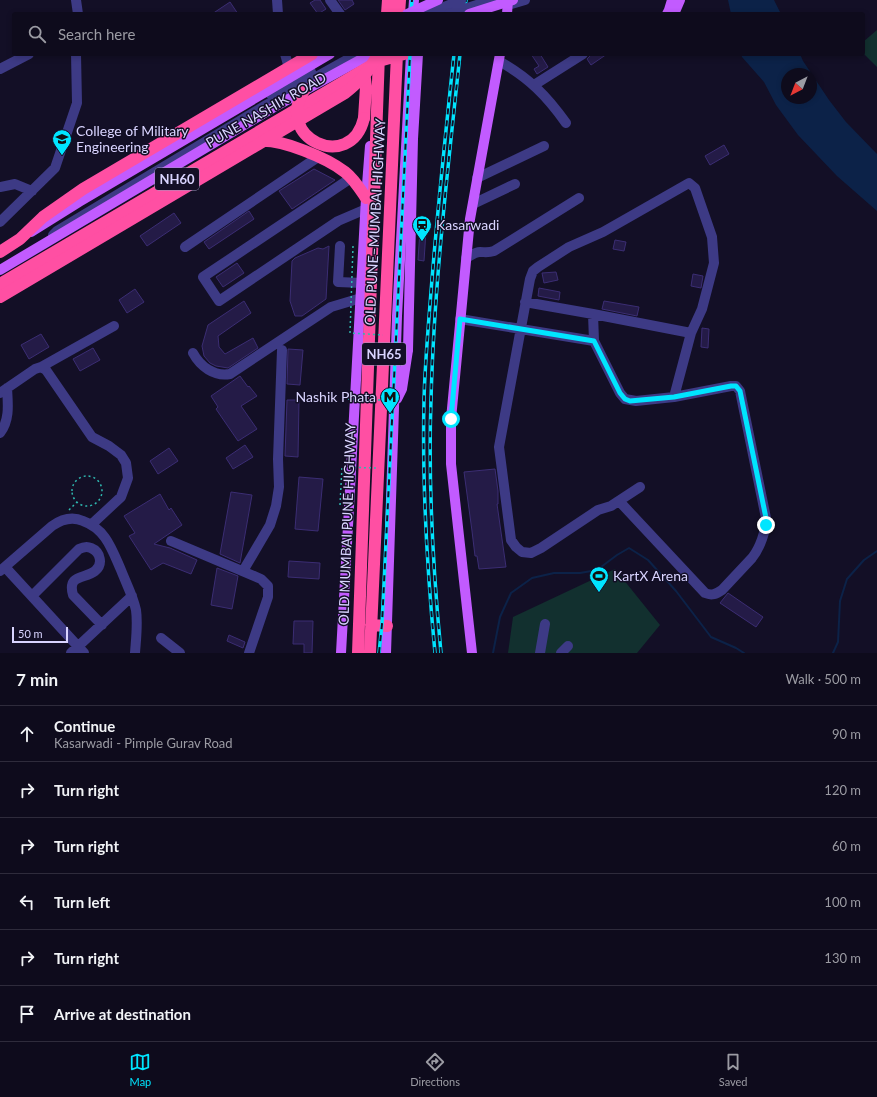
<!DOCTYPE html>
<html lang="en">
<head>
<meta charset="utf-8">
<style>
  :root { --surface:#0e0b1c; --page:#1c1929; --text:#f1f3f6; --muted:#9b9ba3; --line:#2e2b3b; --accent:#00e5ff }
  body { margin:0; font-family:Lato,sans-serif; background:var(--page); color:var(--text) }
  .compass { position:absolute; left:781px; top:68px; width:36px; height:36px; border-radius:50%; background:var(--surface); box-shadow:0 2px 6px #0003; rotate:222deg }
  .scale { position:absolute; left:12px; bottom:10px; width:56px; box-sizing:border-box; padding-left:4px; border:2px solid #d9d4ff; border-top:0; font-size:11px; line-height:14px; white-space:nowrap; color:#d9d4ff; -webkit-text-stroke:3px #130f26; paint-order:stroke }
  .stop { position:absolute; width:12px; height:12px; margin:-9px; border:3px solid #00e5ff; border-radius:50%; background:#fff }
  .stop.end { background:#00e5ff; border-color:#fff; box-shadow:0 1px 4px #0008 }
  .list { margin:0; padding:0; list-style:none }
  h2 { display:flex; justify-content:space-between; align-items:center; height:52px; margin:0; padding:0 16px; font-size:17px }
  h2 small { font-size:13px; font-weight:400; color:var(--muted) }
  .list li { display:grid; grid-template-columns:26px 1fr auto; gap:12px; align-items:center; box-sizing:border-box; height:56px; padding:0 16px; border-top:1px solid var(--line) }
  .list b { display:block; font-size:15px; white-space:nowrap }
  .list p { margin:0; font-size:13px; white-space:nowrap; color:var(--muted) }
  .list em { font-size:13px; font-style:normal; color:var(--muted) }
  .icon { flex:none; width:22px; height:22px; fill:none; stroke:currentColor; stroke-width:2; stroke-linecap:round; stroke-linejoin:round }
  .map { position:relative; flex:none; width:877px; height:653px; overflow:hidden }
  .search { position:absolute; background:var(--surface); box-shadow:0 2px 6px #0003; left:12px; right:12px; top:12px; height:44px; display:flex; align-items:center; gap:10px; box-sizing:border-box; padding:0 14px; border-radius:4px; color:var(--muted); font-size:15px }
  .sheet { height:388px; background:var(--surface) }
  nav { display:flex; justify-content:space-around; align-items:center; box-sizing:border-box; height:56px; border-top:1px solid var(--line); background:var(--surface); font-size:11px; color:var(--muted) }
  nav a { display:grid; justify-items:center; gap:2px }
  nav .on { color:var(--accent) }
  .map>svg:first-child { display:block }
  .green { fill:#12302f }
  .water { fill:#0c2248; fill-rule:evenodd }
  .lines { fill:none; stroke-linecap:round; stroke-linejoin:round }
  .stream { stroke:#0c2248; stroke-width:2 }
  .building { fill:#241b47; stroke:#3b2d73 }
  .path { stroke:#2fb8b0; stroke-width:1.5; stroke-dasharray:2 3; stroke-linecap:butt }
  .minor { stroke:#3d3a85; stroke-width:10 }
  .major { stroke:#c25bff; stroke-width:10 }
  .highway { stroke:#ff4fa3; stroke-width:12 }
  .rail-casing { stroke:#00e5ff; stroke-width:3.5 }
  .rail { stroke:#130f26; stroke-width:2; stroke-dasharray:6; stroke-linecap:butt }
  .path-bridge { stroke:#2fb8b0; stroke-width:1.5; stroke-dasharray:2 3; stroke-linecap:butt }
  .minor-bridge { stroke:#3d3a85; stroke-width:10 }
  .major-bridge { stroke:#c25bff; stroke-width:10 }
  .highway-bridge { stroke:#ff4fa3; stroke-width:12 }
  .route { stroke:#00e5ff; stroke-width:5 }
  .labels { text-anchor:middle; stroke-width:3; stroke-linejoin:round; paint-order:stroke }
  .shield { fill:#130f26; stroke:#9e99be; stroke-width:1 }
  .shield-label { font-size:13px; font-weight:bold; fill:#d9d4ff }
  .street-label { font-size:14px; fill:#d9d4ff; stroke:#130f26 }
  .poi-label { font-size:14px; fill:#d9d4ff; stroke:#130f26; text-anchor:start }
</style>
</head>
<body>
<div class="map">
<svg width="877" height="653" viewBox="0 0 877 653">
  <rect width="100%" height="100%" fill="#130f26"/>
  <path class="green" d="M877,30V67L863,53V42Z
    M615,569L660,625L637,653H508L513,617Z"/>
  <path class="water" d="M728,0H774L781,14H731Z
    M741,54H800L803,61L829,100L846,122L877,154V211L837,176L798,135L776,105L764,82L742,57ZM787,74H811V98H787Z"/>
  <g class="lines">
    <path class="stream" d="M493,653L500,617L511,593L532,578L554,573H580L597,570L617,555L629,548L648,560L676,591L711,637L736,648L744,653
      M833,653L838,642L840,601L847,579L864,560L877,551"/>
  </g>
  <path class="building" d="M315,0H320L326,9L318,14L310,3Z
    M338,0H352L354,4L345,10Z
    M230,2L238,14H212Z
    M531,54H540L548,67L537,74L534,69L539,66Z
    M592,54H607L591,65L587,59Z
    M724,145L729,154L710,165L705,156Z
    M314,169L335,180L292,209L279,191Z
    M249,211L254,219L209,249L204,242Z
    M174,213L181,223L147,246L140,236Z
    M420,230L426,231L424,261L418,260Z
    M615,240L626,242L624,251L613,249Z
    M329,246L326,299L302,316H295L290,301L292,261L295,258L318,248L323,249Z
    M237,263L244,273L223,287L216,277Z
    M556,272L558,280L544,283L542,273Z
    M693,274L703,276L701,288L691,286Z
    M539,288L560,292L559,300L538,296Z
    M135,289L144,302L127,313L119,300Z
    M244,301L251,313L218,336L219,347L225,354L253,338L258,348L228,368L216,366L210,363L204,356L202,346L208,325Z
    M604,301L639,307L637,316L602,309Z
    M702,328L709,329L708,348L701,347Z
    M41,334L49,347L29,359L21,345Z
    M93,348L100,360L80,371L73,359Z
    M288,349L303,350L300,385L287,384Z
    M240,376L248,387L249,386L257,396L241,406L257,429L238,441L216,409L218,407L211,396Z
    M287,400H299L298,457L285,456Z
    M245,445L253,457L233,469L226,458Z
    M169,448L178,461L158,474L150,461Z
    M495,469L498,491V504H497L506,567L479,569L477,556H475L472,531L464,472Z
    M299,477L323,479L318,531L295,529Z
    M231,492L252,495L240,563L220,554Z
    M160,494L169,510L171,508L182,525L154,544L170,548L197,560L191,574L163,563L151,570L129,536L135,533L124,516Z
    M289,561L320,563L319,579L288,577Z
    M217,568L238,576L232,609L211,605Z
    M728,593L763,617L756,627L720,603Z
    M294,621H313L312,653H304V644H293Z
    M229,635L245,642L243,648L227,641Z"/>
  <g class="lines">
    <path class="path" d="M72 491a15 15 0 1 1 30 0a15 15 0 1 1-30 0Z
      M69,510L77,502"/>
    <path class="minor" d="M76,0L78,14
      M277,0L278,14
      M330,0L340,14
      M508,5L525,0
      M427,14L454,3
      M285,54L289,68
      M499,61C529,78 546,95 566,123
      M0,69L29,54
      M534,85L583,54
      M271,95L311,72
      M351,178L203,277L219,301L338,221L366,209
      M477,178L544,146
      M0,187L15,184L32,191
      M473,204L515,184
      M0,222L55,168L77,103L76,54
      M53,235L57,231L266,105L357,54
      M340,246L338,282L362,283
      M185,247L318,157
      M466,258C470,256 475,252 480,252C485,252 488,253 494,251L579,198
      M525,302L593,314L691,333
      M593,314L594,341L620,393L625,399L636,401L674,397L731,386H736L740,391L766,518C766,531 760,548 752,558L722,590C716,594 712,596 705,593L619,501
      M460,319L594,341
      M193,353C200,366 214,377 230,374L331,307L361,298
      M41,367L114,326
      M0,393L35,369L41,367L46,370L92,437L109,446L121,455L126,463L128,478L121,497L92,524
      M0,433C10,420 8,404 7,388
      M640,487L611,506L598,510L541,548L531,553L522,552L516,547L511,540L499,447L530,279L533,271L538,267L569,247L603,232L689,183L695,188L712,237L714,263L702,309L691,333L674,397
      M171,541L261,579L268,586V597L249,653
      M5,567L84,653
      M0,571L52,526C62,519 72,516 83,521C106,529 112,550 121,570C126,583 133,596 136,610C138,624 136,639 135,653
      M243,571L270,525L276,506L279,487L278,459L282,350
      M32,596L79,549C83,547 87,546 91,548C101,552 103,565 95,571C85,579 67,574 73,595L102,625
      M161,638L180,653
      M71,653L132,596
      M540,653L545,624
      M561,653L568,646"/>
    <path class="major" d="M413,14L414,0
      M507,14L508,0
      M667,14L669,10L672,0
      M674,14L680,0
      M31,232L79,202L330,54
      M0,270L276,106L371,54
      M397,399L402,389L408,350
      M341,653L366,198L370,146
      M386,653L397,316L411,54
      M472,653L451,464V419L470,219L500,54"/>
    <path class="highway" d="M387,14L388,0
      M399,14L400,0
      M364,71L366,87L364,118
      M259,141C282,139 327,158 345,172C354,179 360,189 366,198
      M0,252L20,239L43,217L83,189L312,54
      M0,284L379,61L404,54
      M371,625L387,626
      M358,653L379,54
      M370,653L397,54"/>
    <defs>
      <path id="rail" d="M411,14L412,0
        M458,14L459,0
        M464,14L466,0
        M379,653L382,624L410,54
        M435,653C427,569 422,484 424,400C425,360 429,319 432,279C438,204 446,129 454,54
        M441,653C433,569 428,484 431,400C434,284 448,169 460,54"/>
    </defs>
    <use href="#rail" class="rail-casing"/>
    <use href="#rail" class="rail"/>
    <path class="path-bridge" d="M353,246L350,333L383,335
      M343,399L380,400
      M340,505L342,467L377,468"/>
    <path class="minor-bridge" d="M454,3L461,1
      M449,14L492,0"/>
    <path class="major-bridge" d="M407,14L438,0
      M469,14L513,0
      M408,350L413,139L418,54"/>
    <path class="highway-bridge" d="M305,89C272,138 351,174 364,118
      M0,297L345,93C360,81 369,72 378,54"/>
  </g>
  <g class="lines">
    <path class="route" d="M451,419L460,319L594,341L620,393L625,399L630,401L674,397L731,386H736L740,391L766,518V525"/>
  </g>
  <defs>
    <symbol id="university-pin" viewBox="-11 -11 22 30"><path d="M0 17L-7.5 6A9.5 9.5 0 1 1 7.5 6Z" fill="#00e5ff" stroke="#130f26"/><path d="M0-5L7-2L0 1L-7-2ZM-4 1L0 2.5L4 1V4Q0 6-4 4Z" fill="#111"/></symbol>
    <symbol id="station-pin" viewBox="-11 -11 22 30"><path d="M0 17L-7.5 6A9.5 9.5 0 1 1 7.5 6Z" fill="#00e5ff" stroke="#130f26"/><path d="M-3-6H3Q5-6 5-4V2Q5 4 3 4L4.5 6H3L1.5 4h-3L-3 6H-4.5L-3 4Q-5 4-5 2V-4Q-5-6-3-6ZM-3.5-4v3h7v-3ZM-3.5 1v1.5H-2V1ZM2 1v1.5H3.5V1Z" fill="#111"/></symbol>
    <symbol id="metro-pin" viewBox="-11 -11 22 30"><path d="M0 17L-7.5 6A9.5 9.5 0 1 1 7.5 6Z" fill="#00e5ff" stroke="#130f26"/><path d="M-5.5 5V-5H-3L0 0L3-5H5.5V5H3V-.5L0 4L-3-.5V5Z" fill="#111"/></symbol>
    <symbol id="stadium-pin" viewBox="-11 -11 22 30"><path d="M0 17L-7.5 6A9.5 9.5 0 1 1 7.5 6Z" fill="#00e5ff" stroke="#130f26"/><path d="M0-5a6.5 5 0 1 0 0 10a6.5 5 0 1 0 0-10ZM-3.5-1.8h7v3.6h-7Z" fill="#111"/></symbol>
  </defs>
  <g fill-rule="evenodd">
    <use href="#university-pin" x="51" y="128" width="22" height="30"/>
    <use href="#station-pin" x="411" y="214" width="22" height="30"/>
    <use href="#metro-pin" x="379" y="386" width="22" height="30"/>
    <use href="#stadium-pin" x="588" y="565" width="22" height="30"/>
  </g>
  <g class="labels">
    <g class="shield">
      <rect x="155" y="168" width="44" height="22" rx="3"/>
      <rect x="362" y="343" width="44" height="22" rx="3"/>
    </g>
    <g class="shield-label">
      <text x="177" y="184">NH60</text>
      <text x="384" y="359">NH65</text>
    </g>
    <g class="street-label">
      <text transform="translate(266 110) rotate(-30)" y="5">PUNE NASHIK ROAD</text>
      <text transform="translate(375 222) rotate(-87)" y="5">OLD PUNE–MUMBAI HIGHWAY</text>
      <text transform="translate(347 524) rotate(-88)" y="5">OLD MUMBAI PUNE HIGHWAY</text>
    </g>
    <g class="poi-label">
      <text x="76" y="136">College of Military<tspan x="76" dy="16">Engineering</tspan></text>
      <text x="436" y="230">Kasarwadi</text>
      <text x="376" y="402" text-anchor="end">Nashik Phata</text>
      <text x="613" y="581">KartX Arena</text>
    </g>
  </g>
</svg>
<svg class="compass" viewBox="-18 -18 36 36"><path d="M0-13l5 13h-10z" fill="#e53935"/><path d="M0 13l5-13h-10z" fill="#9b9ba3"/></svg>
<div class="scale">50 m</div>
<div class="stop" style="left:451px;top:419px"></div>
<div class="stop end" style="left:766px;top:525px"></div>
<div class="search"><svg class="icon" aria-label="search" viewBox="0 0 24 24"><circle cx="10" cy="10" r="6"/><path d="M15 15l6 6"/></svg>Search here</div>
</div>
<section class="sheet">
<h2>7 min<small>Walk · 500 m</small></h2>
<ul class="list">
<li><svg class="icon" aria-label="ahead" viewBox="0 0 24 24"><path d="M12 20V5M6 11l6-6 6 6"/></svg><div><b>Continue</b><p>Kasarwadi - Pimple Gurav Road</p></div><em>90 m</em></li>
<li><svg class="icon" aria-label="right" viewBox="0 0 24 24"><path d="M7 20v-9h11M14 6l5 5-5 5"/></svg><div><b>Turn right</b></div><em>120 m</em></li>
<li><svg class="icon" aria-label="right" viewBox="0 0 24 24"><path d="M7 20v-9h11M14 6l5 5-5 5"/></svg><div><b>Turn right</b></div><em>60 m</em></li>
<li><svg class="icon" aria-label="left" viewBox="0 0 24 24"><path d="M17 20v-9H6M10 6l-5 5 5 5"/></svg><div><b>Turn left</b></div><em>100 m</em></li>
<li><svg class="icon" aria-label="right" viewBox="0 0 24 24"><path d="M7 20v-9h11M14 6l5 5-5 5"/></svg><div><b>Turn right</b></div><em>130 m</em></li>
<li><svg class="icon" aria-label="arrive" viewBox="0 0 24 24"><path d="M6 21V4h12l-3 4 3 4H6"/></svg><div><b>Arrive at destination</b></div></li>
</ul>
</section>
<nav>
<a class="on"><svg class="icon" aria-label="map" viewBox="0 0 24 24"><path d="M3 6l6-2 6 2 6-2v14l-6 2-6-2-6 2zM9 4v14M15 6v14"/></svg>Map</a>
<a><svg class="icon" aria-label="directions" viewBox="0 0 24 24"><path d="M12 3l9 9-9 9-9-9zM9 14v-3h6M13 9l2 2-2 2"/></svg>Directions</a>
<a><svg class="icon" aria-label="saved" viewBox="0 0 24 24"><path d="M7 4h10v16l-5-4-5 4z"/></svg>Saved</a>
</nav>
</body>
</html>
